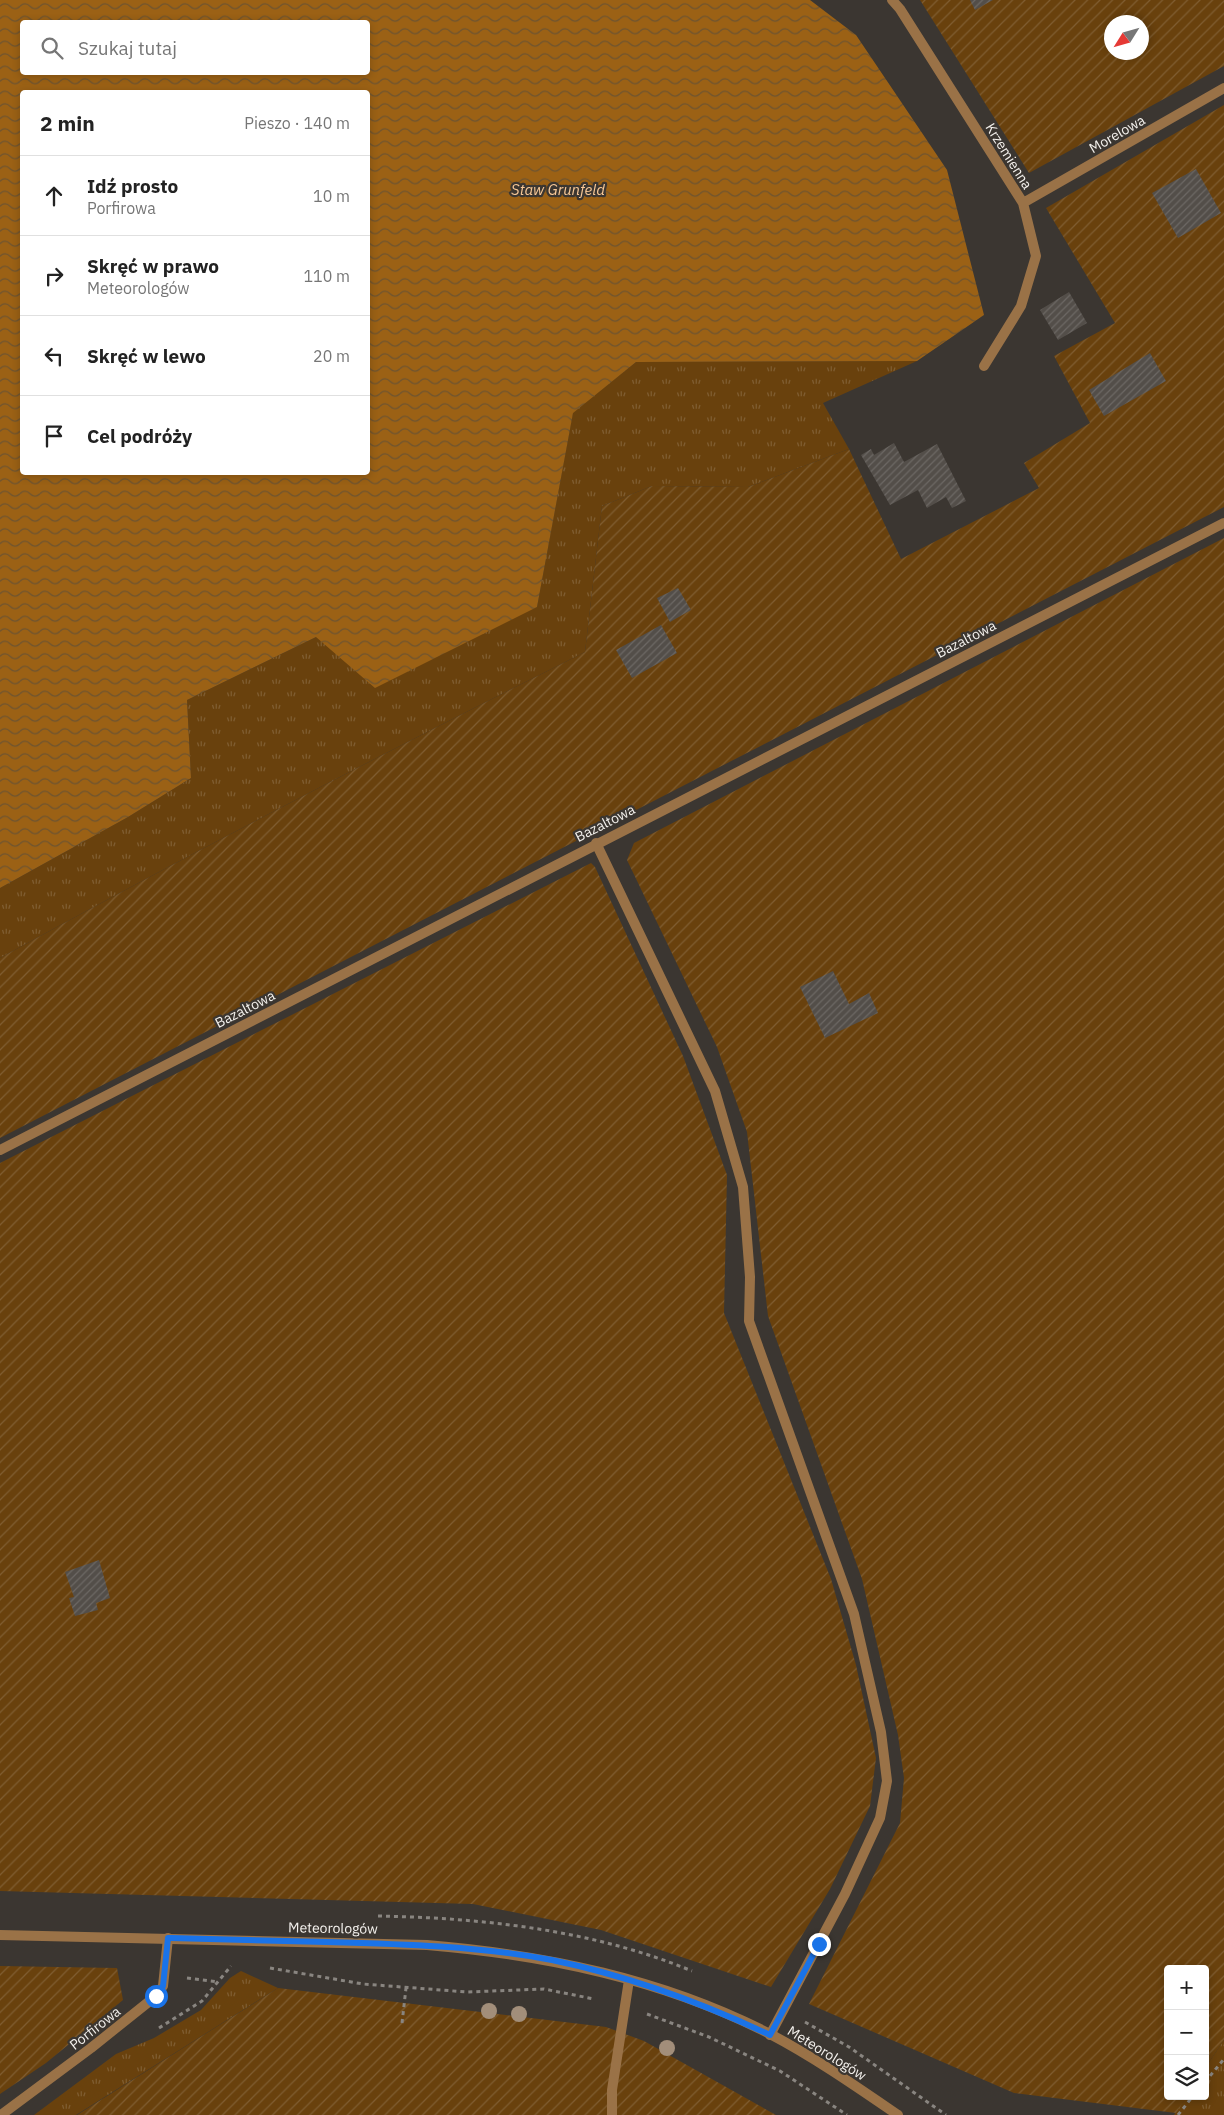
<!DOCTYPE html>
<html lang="pl">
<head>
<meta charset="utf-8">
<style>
  :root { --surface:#fff; --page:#f6f6f6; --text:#222; --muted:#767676; --line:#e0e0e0 }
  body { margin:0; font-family:"IBM Plex Sans",sans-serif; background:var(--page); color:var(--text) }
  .controls { position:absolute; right:15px; bottom:15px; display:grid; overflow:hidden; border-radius:5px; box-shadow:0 2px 8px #0003 }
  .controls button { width:45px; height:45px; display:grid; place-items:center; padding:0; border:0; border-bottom:1px solid var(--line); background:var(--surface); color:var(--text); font:25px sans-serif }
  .compass { position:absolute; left:1104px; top:15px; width:45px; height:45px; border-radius:50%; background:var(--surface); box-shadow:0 2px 8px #0003; rotate:233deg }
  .stop { position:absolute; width:15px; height:15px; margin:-11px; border:4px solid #1a73e8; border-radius:50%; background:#fff }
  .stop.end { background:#1a73e8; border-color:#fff; box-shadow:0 1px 5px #0008 }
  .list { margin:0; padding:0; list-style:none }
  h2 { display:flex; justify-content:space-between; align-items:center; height:65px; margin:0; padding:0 20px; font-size:21px }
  h2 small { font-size:16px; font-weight:400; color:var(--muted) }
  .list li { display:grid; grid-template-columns:32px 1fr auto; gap:15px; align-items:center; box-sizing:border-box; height:80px; padding:0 20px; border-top:1px solid var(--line) }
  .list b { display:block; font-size:19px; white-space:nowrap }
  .list p { margin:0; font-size:16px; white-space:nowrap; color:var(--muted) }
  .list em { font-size:16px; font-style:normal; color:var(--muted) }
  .icon { flex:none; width:28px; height:28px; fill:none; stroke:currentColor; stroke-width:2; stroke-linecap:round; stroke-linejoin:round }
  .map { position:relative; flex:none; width:1224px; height:2115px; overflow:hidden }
  .search { position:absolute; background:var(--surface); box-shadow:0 2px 8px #0003; left:20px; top:20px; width:350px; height:55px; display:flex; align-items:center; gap:12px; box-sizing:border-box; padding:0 18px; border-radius:5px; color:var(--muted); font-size:19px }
  .panel { position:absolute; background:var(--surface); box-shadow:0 2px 8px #0003; left:20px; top:90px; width:350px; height:385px; border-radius:5px }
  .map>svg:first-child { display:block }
  .grass { fill:url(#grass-tufts) }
  .garden { fill:url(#garden-furrows); fill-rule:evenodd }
  .water { fill:url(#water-waves); fill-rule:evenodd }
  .building { fill:url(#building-hatch) }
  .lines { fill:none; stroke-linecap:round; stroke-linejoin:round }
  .path { stroke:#898580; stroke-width:3; stroke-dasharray:4 4; stroke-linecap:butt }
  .service { stroke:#9a7247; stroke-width:10 }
  .minor { stroke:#9a7247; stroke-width:10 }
  .tree { fill:#a28e7a }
  .route { stroke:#1a73e8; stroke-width:6 }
  .labels { text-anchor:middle; stroke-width:4.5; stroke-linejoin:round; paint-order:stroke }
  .street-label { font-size:14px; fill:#f5f2ee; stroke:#3b3631 }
  .water-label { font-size:15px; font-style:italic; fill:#f9c997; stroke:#3b3631 }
</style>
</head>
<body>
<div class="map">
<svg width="1224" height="2115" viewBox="0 0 1224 2115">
  <defs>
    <pattern id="grass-tufts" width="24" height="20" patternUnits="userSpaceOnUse" patternTransform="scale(1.25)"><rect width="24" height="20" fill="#69410d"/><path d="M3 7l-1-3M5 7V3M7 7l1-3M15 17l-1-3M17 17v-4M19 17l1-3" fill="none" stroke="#7f5d31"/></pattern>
    <pattern id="garden-furrows" width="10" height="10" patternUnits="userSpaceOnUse" patternTransform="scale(1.25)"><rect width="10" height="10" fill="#69410d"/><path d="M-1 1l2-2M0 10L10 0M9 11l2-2" fill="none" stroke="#7f5d31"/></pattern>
    <pattern id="water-waves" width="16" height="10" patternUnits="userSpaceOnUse" patternTransform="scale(1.25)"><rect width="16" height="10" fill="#9b6115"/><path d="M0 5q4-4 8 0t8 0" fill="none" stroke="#6e5430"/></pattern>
    <pattern id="building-hatch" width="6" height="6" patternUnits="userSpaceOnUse" patternTransform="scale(1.25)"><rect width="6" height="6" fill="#534e49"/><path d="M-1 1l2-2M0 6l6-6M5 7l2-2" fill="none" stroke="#6c6864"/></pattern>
  </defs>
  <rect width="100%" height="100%" fill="#3b3631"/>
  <path class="grass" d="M917,361L823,403L849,449L748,487L652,486L602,506L585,652C388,751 193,852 0,958V888L128,817L191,778L187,700L316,637L537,607L573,412L636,362Z
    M241,1971L278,1988L76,2115H34L116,2054L154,2038L201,2010L230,1978Z
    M1224,2040V2115H1174L1187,2096H1205V2068Z"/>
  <path class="garden" d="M920,0H1224V66L1029,173ZM1112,22H1142V52H1112Z
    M1224,105V507L0,1138V958C193,852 388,751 585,652L602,506L652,486L748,487L849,449L901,559L1039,488L1024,463L1090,423L1054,356L1115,323L1046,208Z
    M1224,538V2040L1205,2068V1969H1168V2096H1187L1176,2113L1014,2093L809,2004L900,1823L904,1778L898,1735L862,1579L768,1316L747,1132L717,1047L627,860L634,843Z
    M591,863L595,867L683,1056L727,1175L724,1313L831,1579L856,1665L876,1758L870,1806L830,1889L771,1987L601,1930L473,1904L0,1891V1163Z
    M0,1966L117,1968L123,2000L46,2063L0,2094Z
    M278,1988L606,2027L644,2041L776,2115H77Z"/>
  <path class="water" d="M0,0H810L856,35L947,170L984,315L917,361L636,362L573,413L537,607L375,688L316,637L187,700L191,778L128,817L0,888ZM22,22H368V72H22ZM22,92H368V472H22Z"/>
  <path class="building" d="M970,0H993L975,10Z
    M1196,169L1221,213L1178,238L1152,193Z
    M1069,292L1087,323L1058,340L1040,310Z
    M1150,353L1166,381L1104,416L1089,390Z
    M894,443L904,462L937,444L966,501L952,508L946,497L927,508L918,490L890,505L861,455L871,449L874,455Z
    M678,588L691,610L670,622L657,598Z
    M661,625L677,653L632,678L616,650Z
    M833,971L849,1004L869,993L878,1013L825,1038L800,987Z
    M99,1560L110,1598L96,1603L98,1610L75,1616L69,1598L74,1597L65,1572Z"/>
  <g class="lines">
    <path class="path" d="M378,1916C484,1918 593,1930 692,1971
      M270,1968L363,1984L467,1992L544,1989L594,1999
      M187,1978L218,1982
      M647,2014L709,2037L780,2071L847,2115
      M805,2022L849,2047L946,2115
      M402,2023L406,1988
      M159,2028L202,2001L231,1966
      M1205,2082L1224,2059
      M1178,2115L1193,2096"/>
    <path class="service" d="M892,0L900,9L1023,203L1036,256L1021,306L984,366
      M1023,203L1224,88
      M596,843L715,1091L743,1187L750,1277L749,1321L854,1614L881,1732L887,1781L880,1818L845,1894L770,2035
      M0,1150L1224,523
      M1,2115L91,2048L156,1996L163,1986L168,1938
      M612,2115V2090L629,1980"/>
    <path class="minor" d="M0,1935L427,1945C546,1955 663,1979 770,2034C814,2057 857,2087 898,2115"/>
  </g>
  <g class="tree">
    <circle cx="489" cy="2011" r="8"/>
    <circle cx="519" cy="2014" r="8"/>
    <circle cx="667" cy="2048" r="8"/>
  </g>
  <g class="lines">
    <path class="route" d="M156,1996L163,1986L168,1938C221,1939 274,1941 326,1942C402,1944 478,1946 552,1960C629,1976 700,2002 770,2035L819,1944"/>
  </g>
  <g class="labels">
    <g class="street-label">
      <text transform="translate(1117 134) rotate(-30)" y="5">Morelowa</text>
      <text transform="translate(1009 156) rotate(58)" y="5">Krzemienna</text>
      <text transform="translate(966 639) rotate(-27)" y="5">Bazaltowa</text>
      <text transform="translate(605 823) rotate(-27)" y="5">Bazaltowa</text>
      <text transform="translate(245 1009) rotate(-27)" y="5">Bazaltowa</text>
      <text transform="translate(333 1928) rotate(1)" y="5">Meteorologów</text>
      <text transform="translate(95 2028) rotate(-38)" y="5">Porfirowa</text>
      <text transform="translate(827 2053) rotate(32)" y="5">Meteorologów</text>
    </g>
    <g class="water-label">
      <text x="558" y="195">Staw Grunfeld</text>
    </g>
  </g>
</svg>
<div class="controls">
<button>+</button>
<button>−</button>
<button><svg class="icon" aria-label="layers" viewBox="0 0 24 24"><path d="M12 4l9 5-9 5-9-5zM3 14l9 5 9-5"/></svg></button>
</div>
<svg class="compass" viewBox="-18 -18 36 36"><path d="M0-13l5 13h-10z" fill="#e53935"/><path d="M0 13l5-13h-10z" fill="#767676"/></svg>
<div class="stop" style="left:156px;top:1996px"></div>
<div class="stop end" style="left:819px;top:1944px"></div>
<div class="search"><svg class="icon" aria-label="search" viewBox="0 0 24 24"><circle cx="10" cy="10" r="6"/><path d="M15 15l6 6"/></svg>Szukaj tutaj</div>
<section class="panel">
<h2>2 min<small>Pieszo · 140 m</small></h2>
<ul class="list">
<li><svg class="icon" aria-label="ahead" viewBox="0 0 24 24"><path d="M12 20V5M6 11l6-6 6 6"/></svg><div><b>Idź prosto</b><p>Porfirowa</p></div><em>10 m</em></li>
<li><svg class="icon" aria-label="right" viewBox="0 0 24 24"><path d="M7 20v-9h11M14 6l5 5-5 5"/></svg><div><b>Skręć w prawo</b><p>Meteorologów</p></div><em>110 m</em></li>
<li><svg class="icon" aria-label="left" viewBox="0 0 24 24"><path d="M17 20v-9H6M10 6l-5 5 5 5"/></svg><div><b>Skręć w lewo</b></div><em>20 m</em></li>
<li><svg class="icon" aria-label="arrive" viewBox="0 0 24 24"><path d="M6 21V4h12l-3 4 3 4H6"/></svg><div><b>Cel podróży</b></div></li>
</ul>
</section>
</div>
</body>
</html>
